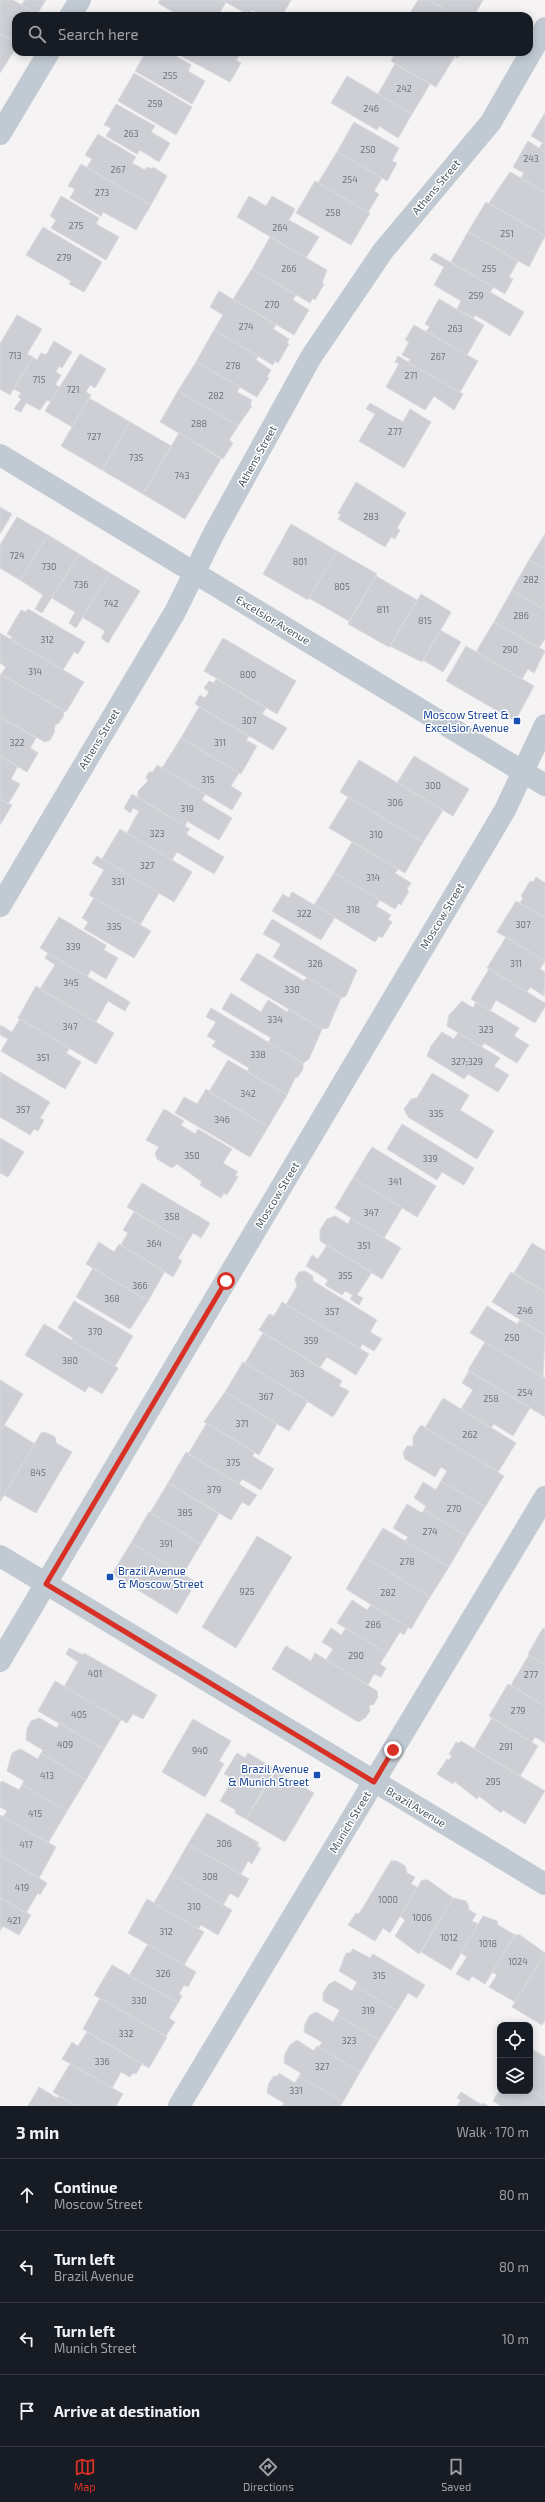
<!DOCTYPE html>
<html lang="en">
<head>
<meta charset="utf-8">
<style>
  :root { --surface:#171b24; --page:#20242c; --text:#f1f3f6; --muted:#9ea1a6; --line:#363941; --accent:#d93025 }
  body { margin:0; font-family:"Exo 2",sans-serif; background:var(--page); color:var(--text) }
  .controls { position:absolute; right:12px; bottom:12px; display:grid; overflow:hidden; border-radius:8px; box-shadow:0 2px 10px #0003 }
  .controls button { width:36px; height:36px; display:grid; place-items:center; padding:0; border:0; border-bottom:1px solid var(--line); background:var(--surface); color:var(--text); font:20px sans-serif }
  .stop { position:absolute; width:12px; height:12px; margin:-9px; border:3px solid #d93025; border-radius:50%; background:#fff }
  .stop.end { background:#d93025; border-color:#fff; box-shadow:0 1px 4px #0008 }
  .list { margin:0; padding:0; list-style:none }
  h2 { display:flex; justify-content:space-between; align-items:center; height:52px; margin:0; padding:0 16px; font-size:17px }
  h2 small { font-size:13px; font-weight:400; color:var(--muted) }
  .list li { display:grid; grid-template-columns:26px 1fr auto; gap:12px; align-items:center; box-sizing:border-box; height:72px; padding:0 16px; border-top:1px solid var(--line) }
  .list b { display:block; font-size:15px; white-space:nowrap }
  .list p { margin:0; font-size:13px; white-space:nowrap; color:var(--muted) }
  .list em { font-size:13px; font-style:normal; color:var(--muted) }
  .icon { flex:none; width:22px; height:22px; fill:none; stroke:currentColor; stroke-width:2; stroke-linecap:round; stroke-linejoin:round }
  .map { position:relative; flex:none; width:545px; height:2106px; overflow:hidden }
  .search { position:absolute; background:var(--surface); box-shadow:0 2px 10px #0003; left:12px; right:12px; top:12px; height:44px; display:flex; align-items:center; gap:10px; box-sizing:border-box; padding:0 14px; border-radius:12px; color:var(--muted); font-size:15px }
  .sheet { height:340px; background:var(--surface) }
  nav { display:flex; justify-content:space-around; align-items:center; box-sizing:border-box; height:56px; border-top:1px solid var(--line); background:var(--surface); font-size:11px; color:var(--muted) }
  nav a { display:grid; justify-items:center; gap:2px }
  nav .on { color:var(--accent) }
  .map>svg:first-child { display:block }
  .building { fill:#cdcfd5; stroke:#d7d9de }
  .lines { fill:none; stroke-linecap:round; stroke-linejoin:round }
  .minor { stroke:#c1cad2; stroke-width:22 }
  .route { stroke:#d93025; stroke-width:5 }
  .transit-dot { fill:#1a4fb4; stroke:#fff; stroke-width:1.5 }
  .labels { text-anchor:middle; stroke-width:3; stroke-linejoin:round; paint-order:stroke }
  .number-label { font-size:9px; fill:#6b747e }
  .street-label { font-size:11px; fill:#4a5661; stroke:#fff }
  .transit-label { font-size:11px; fill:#164399; stroke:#fff; text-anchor:end }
</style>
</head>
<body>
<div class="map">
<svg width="545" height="2106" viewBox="0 0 545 2106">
  <rect width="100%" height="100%" fill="#f5f3f3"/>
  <path class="building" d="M0,0H13L32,11L29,16H16L14,41L0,33Z
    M25,0H46L37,14L21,5Z
    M160,0H222L226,2L218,16H180L158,3Z
    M222,0H291L282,16H262L252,10L249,15Z
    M418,0H429L456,16H408Z
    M429,0H483L474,16H456Z
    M0,33L16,43V48L0,73Z
    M146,52H169L191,65L188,71L205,81L192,104L135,71Z
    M174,52H237L240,54L236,60L241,63L230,82Z
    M396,52H447L455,56L436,87L391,61Z
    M447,52H461L458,58Z
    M395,64L430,84L412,114L378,94Z
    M134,73L192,107L176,135L118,101Z
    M347,76L412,114L398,138L379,126L377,130L331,103Z
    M116,104L155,126L151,132L170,143L159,162L140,150L137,154L106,136L111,128L104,125Z
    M545,113V152L539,148L543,143L531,136Z
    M354,122L399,148L392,161L397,163L387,181L337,152Z
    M98,134L136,157L132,163L145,170L147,167L152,169L153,167L167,176L151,205L87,167L92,159L85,155Z
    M528,141L545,152V192L521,178L524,173L513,167Z
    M337,152L382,178L374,191L379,194L368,212L318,183Z
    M81,164L151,205L136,230L103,212L101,216L70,198L75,189L68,186Z
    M510,172L545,192V236L489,203Z
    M315,181L370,213L351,245L296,213Z
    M61,196L99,218L96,224L119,237L106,260L51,228L56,220L50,216Z
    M249,196L266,206L272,196L295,209L289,220L319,237L306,258L237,217Z
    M486,202L545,236L529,267L468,232Z
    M43,227L102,262L84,292L69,284L71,281L26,255Z
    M468,232L518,261L509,277L513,279L505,294L451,262Z
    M270,237L327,270L322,283L324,284L315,300L313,298L310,303L252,269Z
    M434,253L494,287L490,292L524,312L510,336L475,315L474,318L457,309L461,301L434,285L444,267L430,259Z
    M252,269L296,295L293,300L309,310L294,335L233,299Z
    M219,291L276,325L273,329L289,339L287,343L289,344L278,363L275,361L273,365L214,330L223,315L210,307Z
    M439,299L484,325L467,355L426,331L430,327L425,324Z
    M17,315L42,329L27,354L33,357L10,395L0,389V344Z
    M414,325L478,361L460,392L408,363L410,359L402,355L409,342L405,340Z
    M214,330L258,356L256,360L271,370L267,377L269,378L257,397L196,362Z
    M54,341L72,352L62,368L59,366L56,372L61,375L55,385L60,387L51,402L47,400L40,410L26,403L21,412L14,409L21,399L18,397L21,393L14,389L33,357L37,360L41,353L46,355Z
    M80,354L106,369L95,388L90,385L86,392L91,395L72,427L45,411Z
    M398,356L463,394L454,410L434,396L425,410L386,387L399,364L395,362Z
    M196,362L240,387L237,392L252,400L250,405L252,406L238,426L178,391Z
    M178,391L238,426L229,440L233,443L223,459L160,422Z
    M89,398L130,422L102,470L61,446Z
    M370,403L403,422L410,409L431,422L404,468L359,441L375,414L366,409Z
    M130,422L171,446L143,494L102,470Z
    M179,433L221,459L185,519L143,494Z
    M356,482L406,513L397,528L400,530L395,539L391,537L385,547L338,519L341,515L338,513Z
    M0,507L12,514L0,534Z
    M17,517L48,535L20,580L0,568V545Z
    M291,524L337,551L308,600L263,574Z
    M545,534V569L529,560Z
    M48,535L79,554L42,613L35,609L43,595L20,580Z
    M337,551L377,574L349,621L309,598Z
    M79,554L110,573L76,628L69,623L75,612L52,598Z
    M529,560L545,569V610L512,590Z
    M110,573L140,591L108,643L101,638L105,631L82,617Z
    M376,576L417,600L389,647L348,624Z
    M512,590L545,610V639L539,648L494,622Z
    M421,594L451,612L422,662L390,646Z
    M28,609L85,642L78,654L74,652L63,670L10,639L12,637L7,634L21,610L26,612Z
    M494,622L545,651L534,673L528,669L522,679L476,652Z
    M440,630L461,642L443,672L423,660Z
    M0,633L84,682L66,712L1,674L6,667L0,663Z
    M223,638L296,681L277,714L204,671Z
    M466,646L534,686L515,721L446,681Z
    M0,674L64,711L63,717L59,723L55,725L54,733L50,740L45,742L0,717Z
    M216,679L266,708L262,714L287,728L273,750L195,704L200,695L205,698L209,692L204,688L209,681L214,683Z
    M199,707L249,736L246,740L257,746L241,774L181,738Z
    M0,717L36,738L30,748L38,753L27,772L0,756Z
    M181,738L239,773L231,786L242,793L232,810L162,768Z
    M0,756L18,766L11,779L20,784L8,804L0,799Z
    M414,756L469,789L453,816L397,783Z
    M359,760L443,810L423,842L340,792Z
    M157,765L205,794L202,800L232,818L219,840L187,821L185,826L138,797V791L148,781L146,777L149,772H153Z
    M132,794L190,829L186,834L224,857L214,874L177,852L172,860L127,833L139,811L133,808L130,813L124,808Z
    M348,797L423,842L405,873L329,828Z
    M0,799L12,805L0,825Z
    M120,829L192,872L174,902L102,859Z
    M352,842L398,869L395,873L411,883L407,889L409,891L401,905L399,903L395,909L334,873Z
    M97,856L159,893L140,925L89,895L104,870L92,863Z
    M334,873L380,900L376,906L391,915L388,919L392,922L382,938L379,936L375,942L314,905Z
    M536,877L545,883V918L520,903L523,898L521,896L530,881L533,882Z
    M292,892L335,917L321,940L272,911L283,894L289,898Z
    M94,898L151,931L134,958L84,929L88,922L82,918Z
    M516,901L545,918V961L497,932Z
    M59,917L106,945L104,950L118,958L106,979L91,970L87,977L40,948Z
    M272,919L357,970L346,996L341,998L273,957L281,944L263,934Z
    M506,937L545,961L540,969L545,972L544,996L530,987L527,992L487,968Z
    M48,953L130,1002L125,1011L108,1001L96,1022L40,989L55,965L45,958Z
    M257,953L304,981L307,977L341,998L328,1028L322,1029L240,980Z
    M489,969L545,1003V1007L535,1023L496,1000L490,1011L471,999Z
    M36,986L114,1033L96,1064L18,1018Z
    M231,993L261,1012L268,1000L287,1012L289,1009L322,1029L309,1059L303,1063L268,1042L271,1038L222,1009Z
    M462,1001L473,1008L476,1002L519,1028L514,1036L529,1045L517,1063L484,1043L482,1047L447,1026L449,1015Z
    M211,1008L303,1063V1069L298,1077L295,1078L287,1095L247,1072L249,1068L212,1046L216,1041L207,1036L216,1022L206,1017Z
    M20,1019L70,1048L66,1053L81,1062L65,1089L1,1051L8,1039L0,1035V1025L12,1032Z
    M442,1032L454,1039L458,1033L500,1058L494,1066L509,1075L498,1092L468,1074L464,1079L427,1056L431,1046Z
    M228,1060L287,1095L268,1127L209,1092Z
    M0,1072L50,1102L40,1118L44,1120L38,1131L34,1129L30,1135L0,1117Z
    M432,1073L469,1095L460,1110L494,1131L477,1159L408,1117L404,1109L411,1099L417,1098Z
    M206,1089L268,1127L250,1157L175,1113L184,1097L197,1104Z
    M164,1109L184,1121L181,1125L195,1134L198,1129L232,1149L223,1163L238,1172L235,1175L238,1177L227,1195L224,1193L221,1198L200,1185L202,1182L177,1164L172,1168L157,1159L155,1153L159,1147L146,1140Z
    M402,1124L474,1168L464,1185L442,1172L437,1180L387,1149Z
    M0,1138L24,1152L8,1177L0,1173Z
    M372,1147L436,1186L417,1217L353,1178Z
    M353,1178L402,1208L384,1238L335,1208Z
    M142,1183L210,1223L201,1238L193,1233L187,1243L127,1207Z
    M134,1212L187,1243L178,1258L182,1261L173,1277L121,1245L128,1233L123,1230Z
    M335,1216L348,1224L351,1218L401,1248L382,1279L320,1241V1230L327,1219Z
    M99,1242L114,1252L119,1244L165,1271L148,1301L86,1264Z
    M532,1243L545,1251V1292L514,1273Z
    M327,1245L372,1272L357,1295L363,1298L359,1305L350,1299L353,1295L345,1291L342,1295L325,1285L328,1280L306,1266L312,1255L318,1259Z
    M93,1268L148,1301L130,1329L76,1297Z
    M305,1271L313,1276V1281L377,1320L370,1332L382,1339L374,1351L362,1344L360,1349L286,1305L297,1286L295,1279L299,1272Z
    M511,1272L545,1292V1335L492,1302Z
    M74,1301L133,1336L115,1366L71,1340L73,1338L58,1328Z
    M282,1302L369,1354L356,1375L327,1357L320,1367L259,1330L269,1314L274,1316Z
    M487,1306L517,1324L520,1320L545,1335L543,1377L470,1333Z
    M44,1324L118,1368L102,1394L89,1386L85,1392L25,1355Z
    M263,1333L342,1381L339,1386L349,1391L333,1417L245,1363Z
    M485,1342L545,1378V1417L468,1370Z
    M243,1362L308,1401L289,1431L225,1392Z
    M469,1371L530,1408L513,1436L494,1424L491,1428L461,1409L473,1390L462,1383Z
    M0,1380L23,1394L0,1432Z
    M225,1392L277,1424L259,1455L204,1422Z
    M443,1398L516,1443L498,1472L425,1428Z
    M207,1423L255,1452L252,1456L274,1469L261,1490L242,1479L239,1484L188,1454Z
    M4,1425L35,1444L0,1502V1432Z
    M421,1425L504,1476L485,1507L441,1481L447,1471L441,1467L435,1477L405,1459L403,1453L407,1446H413V1437Z
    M45,1432L55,1437L56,1443L72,1452L36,1513L4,1495L41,1433Z
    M186,1452L257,1495L249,1506L242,1502L231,1520L168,1483Z
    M441,1481L485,1507L467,1536L424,1510L426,1506L414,1498L423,1482L436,1490Z
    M168,1483L219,1514L201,1544L150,1513Z
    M407,1504L422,1513L424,1510L467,1536L449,1567L405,1541L408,1537L393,1528Z
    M149,1512L201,1544L183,1574L131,1543Z
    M383,1528L449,1567L430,1597L365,1557Z
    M257,1536L292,1557L236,1648L202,1627Z
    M131,1543L196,1582L177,1614L112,1574Z
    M365,1557L430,1597L411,1629L346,1589Z
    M352,1600L367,1610L371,1605L408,1627L404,1635L400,1632L387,1653L337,1623Z
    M331,1628L341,1635L346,1628L387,1653L380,1664L386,1668L381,1677L374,1674L368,1685L326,1660L333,1649L322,1642Z
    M543,1628L545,1629V1665L528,1654Z
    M286,1646L311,1661L315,1653L377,1691L378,1697L374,1704L369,1706L370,1711L365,1718L358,1722L272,1669Z
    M69,1648L83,1655L84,1653L157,1695L143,1719L133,1714L127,1723L64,1687L78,1662L66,1654Z
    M529,1655L545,1665V1706L511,1685Z
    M55,1681L121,1720L104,1749L38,1711Z
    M508,1684L545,1706V1743L535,1737L532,1742L489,1716Z
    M39,1718L57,1728L59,1723L104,1749L86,1780L41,1753L43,1750L26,1740L27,1729L31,1721Z
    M492,1718L538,1746L520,1776L474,1748Z
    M193,1719L231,1741L219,1761L224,1764L205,1797L162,1772Z
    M461,1741L545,1791L525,1824L503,1810L501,1813L479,1796L477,1799L454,1781L453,1784L437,1774L447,1759L449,1760L452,1756L449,1754L456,1742L459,1743Z
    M20,1749L38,1759L41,1753L86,1780L67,1811L22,1785L24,1781L7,1771L12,1753Z
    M237,1753L245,1758L248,1753L275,1769L246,1819L235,1813L236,1810L220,1801L233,1779L224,1774Z
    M276,1771L314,1793L285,1842L246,1819Z
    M2,1781L19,1790L22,1785L67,1811L48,1843L3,1817L7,1811L0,1807V1783Z
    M207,1813L259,1843L257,1846L261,1848L252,1864L248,1861L241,1874L188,1844Z
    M0,1815L56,1847L39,1878L0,1855Z
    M188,1844L249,1879L238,1898L230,1893L223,1905L171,1874Z
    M0,1855L47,1883L40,1895L38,1893L26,1913L0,1898Z
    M391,1861H397L405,1866L407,1873L415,1877L411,1884L417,1887L390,1933L383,1928L375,1941L348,1925L356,1913L359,1914Z
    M171,1874L232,1910L218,1935L201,1925L198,1929L154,1903Z
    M422,1880H428L453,1898L419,1954L395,1936L405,1920L400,1916Z
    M0,1898L31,1915L19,1935L3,1926L0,1931Z
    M453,1898L466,1901L469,1907L468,1909L476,1914L472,1921L478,1924L451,1970L421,1952Z
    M147,1899L204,1932L184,1965L128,1933Z
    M483,1916L497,1921L498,1925L515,1935L485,1984L472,1976L469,1981L456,1974L467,1957L461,1953Z
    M515,1935H520L545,1953L515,2002L489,1987L497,1975L492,1972Z
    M148,1944L196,1972L188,1987L184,1985L179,1994L182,1996L178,2003L129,1976Z
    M353,1949L370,1958L373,1954L425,1985L417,1998L408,1993L397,2011L355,1986L357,1982L339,1971L346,1953H350Z
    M545,1953V2020L542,2025L512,2007Z
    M112,1965L178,2003L169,2018L175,2022L166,2036L94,1995Z
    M335,1981L352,1991L355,1986L397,2011L379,2040L337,2015L340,2010L323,2001V1993L329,1984Z
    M100,1998L167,2037L149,2068L83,2029Z
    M316,2012L333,2022L337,2015L379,2040L360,2072L319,2047L322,2042L304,2032L305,2024L310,2015Z
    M87,2032L142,2064L136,2074L133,2073L130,2077L121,2072L112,2088L62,2059L72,2042L78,2046Z
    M297,2040L314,2051L317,2046L360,2072L343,2102L299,2076L301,2073L284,2063L285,2054L290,2045Z
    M530,2048L545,2057V2099L530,2090Z
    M70,2064L123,2094L116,2106H77L53,2092Z
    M279,2073L295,2083L299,2076L343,2102L340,2106H282L284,2103L267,2093L269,2083L274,2076H278Z
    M39,2087L57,2098L59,2096L77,2106H28Z
    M500,2089V2091L530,2090L545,2099V2106H501L493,2101Z
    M461,2092L482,2105L483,2103L488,2106H457L461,2100L457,2098Z"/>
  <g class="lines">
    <path class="minor" d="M70,16L80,0
      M0,134L49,52
      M0,455L545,785
      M0,906L175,612L213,535L311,357L383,251L491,122L545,28
      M0,1556L545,1884
      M0,1661L505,810L545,725
      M179,2106L545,1497"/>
  </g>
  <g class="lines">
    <path class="route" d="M226,1281L46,1584L374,1782L393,1750"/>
  </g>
  <g class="transit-dot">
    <rect x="513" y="717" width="8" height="8" rx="2"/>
    <rect x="106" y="1573" width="8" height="8" rx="2"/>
    <rect x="313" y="1771" width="8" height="8" rx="2"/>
  </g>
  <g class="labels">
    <g class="number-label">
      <text x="170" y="79">255</text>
      <text x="404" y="92">242</text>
      <text x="155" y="107">259</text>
      <text x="371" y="112">246</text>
      <text x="131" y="137">263</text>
      <text x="368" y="153">250</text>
      <text x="531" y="162">243</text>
      <text x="118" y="173">267</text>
      <text x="350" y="183">254</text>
      <text x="102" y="196">273</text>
      <text x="333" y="216">258</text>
      <text x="76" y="229">275</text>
      <text x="280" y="231">264</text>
      <text x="507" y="237">251</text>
      <text x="64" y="261">279</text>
      <text x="289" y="272">266</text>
      <text x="489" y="272">255</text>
      <text x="476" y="299">259</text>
      <text x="272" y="308">270</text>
      <text x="246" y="330">274</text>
      <text x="455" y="332">263</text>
      <text x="15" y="359">713</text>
      <text x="438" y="360">267</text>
      <text x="233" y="369">278</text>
      <text x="411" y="379">271</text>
      <text x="39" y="383">715</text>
      <text x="73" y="393">721</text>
      <text x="216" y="399">282</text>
      <text x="199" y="427">288</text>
      <text x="395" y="435">277</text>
      <text x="94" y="440">727</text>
      <text x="136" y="461">735</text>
      <text x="182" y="479">743</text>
      <text x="371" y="520">283</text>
      <text x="17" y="559">724</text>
      <text x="300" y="565">801</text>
      <text x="49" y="570">730</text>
      <text x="531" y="583">282</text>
      <text x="81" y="588">736</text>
      <text x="342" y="590">805</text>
      <text x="111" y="607">742</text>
      <text x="383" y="613">811</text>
      <text x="521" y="619">286</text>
      <text x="425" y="624">815</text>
      <text x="47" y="643">312</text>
      <text x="510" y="653">290</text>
      <text x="35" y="675">314</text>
      <text x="248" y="678">800</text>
      <text x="249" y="724">307</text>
      <text x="17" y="746">322</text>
      <text x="220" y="746">311</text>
      <text x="208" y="783">315</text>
      <text x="433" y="789">300</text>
      <text x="395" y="806">306</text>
      <text x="187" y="812">319</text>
      <text x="157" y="837">323</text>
      <text x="376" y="838">310</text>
      <text x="147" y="869">327</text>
      <text x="373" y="881">314</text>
      <text x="118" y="885">331</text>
      <text x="353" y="913">318</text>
      <text x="304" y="917">322</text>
      <text x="523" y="928">307</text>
      <text x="114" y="930">335</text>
      <text x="73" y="950">339</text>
      <text x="315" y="967">326</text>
      <text x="516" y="967">311</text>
      <text x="71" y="986">345</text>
      <text x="292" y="993">330</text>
      <text x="275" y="1023">334</text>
      <text x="70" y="1030">347</text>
      <text x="486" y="1033">323</text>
      <text x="258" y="1058">338</text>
      <text x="43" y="1061">351</text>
      <text x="467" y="1065">327;329</text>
      <text x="248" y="1097">342</text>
      <text x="23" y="1113">357</text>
      <text x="436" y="1117">335</text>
      <text x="222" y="1123">346</text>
      <text x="192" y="1159">350</text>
      <text x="430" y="1162">339</text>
      <text x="395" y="1185">341</text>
      <text x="371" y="1216">347</text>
      <text x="172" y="1220">358</text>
      <text x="154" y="1247">364</text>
      <text x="364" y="1249">351</text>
      <text x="345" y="1279">355</text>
      <text x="140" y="1289">366</text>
      <text x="112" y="1302">368</text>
      <text x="525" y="1314">246</text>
      <text x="332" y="1315">357</text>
      <text x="95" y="1335">370</text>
      <text x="512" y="1341">250</text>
      <text x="311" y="1344">359</text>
      <text x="70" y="1364">380</text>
      <text x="297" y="1377">363</text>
      <text x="525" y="1396">254</text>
      <text x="266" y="1400">367</text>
      <text x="491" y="1402">258</text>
      <text x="242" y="1427">371</text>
      <text x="470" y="1438">262</text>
      <text x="233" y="1466">375</text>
      <text x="38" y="1476">845</text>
      <text x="214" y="1493">379</text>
      <text x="454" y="1512">270</text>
      <text x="185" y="1516">385</text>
      <text x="430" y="1535">274</text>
      <text x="166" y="1547">391</text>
      <text x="407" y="1565">278</text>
      <text x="247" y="1595">925</text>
      <text x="388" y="1596">282</text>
      <text x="373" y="1628">286</text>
      <text x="356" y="1659">290</text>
      <text x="95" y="1677">401</text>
      <text x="531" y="1678">277</text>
      <text x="518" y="1714">279</text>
      <text x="79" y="1718">405</text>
      <text x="65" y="1748">409</text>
      <text x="506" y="1750">291</text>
      <text x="200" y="1754">940</text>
      <text x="47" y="1779">413</text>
      <text x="493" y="1785">295</text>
      <text x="35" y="1817">415</text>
      <text x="224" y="1847">306</text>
      <text x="26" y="1848">417</text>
      <text x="210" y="1880">308</text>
      <text x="22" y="1891">419</text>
      <text x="388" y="1903">1000</text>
      <text x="194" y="1910">310</text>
      <text x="422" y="1921">1006</text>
      <text x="14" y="1924">421</text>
      <text x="166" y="1935">312</text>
      <text x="449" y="1941">1012</text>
      <text x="488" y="1947">1018</text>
      <text x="518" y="1965">1024</text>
      <text x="163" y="1977">326</text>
      <text x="379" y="1979">315</text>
      <text x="139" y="2004">330</text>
      <text x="368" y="2014">319</text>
      <text x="126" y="2037">332</text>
      <text x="349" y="2044">323</text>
      <text x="102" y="2065">336</text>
      <text x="322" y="2070">327</text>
      <text x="296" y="2094">331</text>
    </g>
    <g class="street-label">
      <text transform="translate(436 187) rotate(-50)" y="4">Athens Street</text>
      <text transform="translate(257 456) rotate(-61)" y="4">Athens Street</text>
      <text transform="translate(273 620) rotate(31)" y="4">Excelsior Avenue</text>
      <text transform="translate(99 739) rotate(-59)" y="4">Athens Street</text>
      <text transform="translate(442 916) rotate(-59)" y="4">Moscow Street</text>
      <text transform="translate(277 1195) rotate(-59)" y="4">Moscow Street</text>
      <text transform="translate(416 1807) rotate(31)" y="4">Brazil Avenue</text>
      <text transform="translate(350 1822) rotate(-59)" y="4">Munich Street</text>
    </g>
    <g class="transit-label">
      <text x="509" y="719">Moscow Street &amp;<tspan x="509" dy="13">Excelsior Avenue</tspan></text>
      <text x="118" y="1575" text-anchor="start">Brazil Avenue<tspan x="118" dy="13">&amp; Moscow Street</tspan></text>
      <text x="309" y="1773">Brazil Avenue<tspan x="309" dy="13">&amp; Munich Street</tspan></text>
    </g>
  </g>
</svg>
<div class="controls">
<button><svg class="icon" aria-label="locate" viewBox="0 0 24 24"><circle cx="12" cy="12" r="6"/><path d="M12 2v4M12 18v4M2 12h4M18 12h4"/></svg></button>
<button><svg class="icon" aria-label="layers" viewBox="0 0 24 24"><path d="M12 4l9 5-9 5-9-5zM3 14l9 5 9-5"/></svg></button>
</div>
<div class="stop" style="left:226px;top:1281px"></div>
<div class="stop end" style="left:393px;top:1750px"></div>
<div class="search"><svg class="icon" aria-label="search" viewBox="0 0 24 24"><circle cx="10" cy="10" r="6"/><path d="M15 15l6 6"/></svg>Search here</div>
</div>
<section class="sheet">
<h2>3 min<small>Walk · 170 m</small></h2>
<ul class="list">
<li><svg class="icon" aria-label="ahead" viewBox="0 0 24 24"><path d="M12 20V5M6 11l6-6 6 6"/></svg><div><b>Continue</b><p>Moscow Street</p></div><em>80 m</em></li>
<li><svg class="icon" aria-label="left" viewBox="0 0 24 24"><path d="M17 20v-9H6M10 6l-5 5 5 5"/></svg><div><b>Turn left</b><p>Brazil Avenue</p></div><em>80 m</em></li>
<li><svg class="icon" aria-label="left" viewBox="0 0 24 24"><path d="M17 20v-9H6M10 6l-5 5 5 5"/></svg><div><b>Turn left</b><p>Munich Street</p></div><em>10 m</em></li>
<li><svg class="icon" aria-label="arrive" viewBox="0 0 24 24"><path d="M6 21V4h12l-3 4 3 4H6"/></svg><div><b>Arrive at destination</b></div></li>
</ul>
</section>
<nav>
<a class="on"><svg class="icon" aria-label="map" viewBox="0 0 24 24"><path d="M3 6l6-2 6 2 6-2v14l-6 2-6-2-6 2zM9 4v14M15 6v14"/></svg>Map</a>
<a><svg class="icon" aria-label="directions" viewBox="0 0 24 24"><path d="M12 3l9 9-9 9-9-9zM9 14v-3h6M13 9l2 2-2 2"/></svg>Directions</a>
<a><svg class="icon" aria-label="saved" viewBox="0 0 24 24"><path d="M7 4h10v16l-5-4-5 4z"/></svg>Saved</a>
</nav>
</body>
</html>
